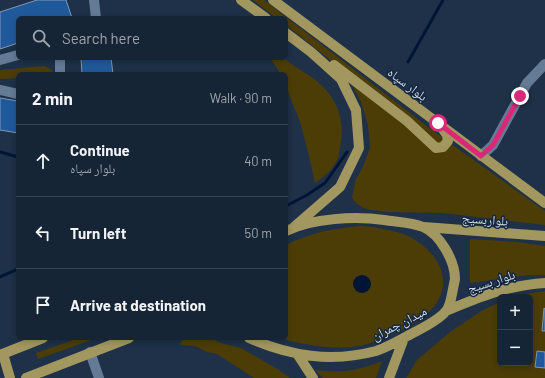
<!DOCTYPE html>
<html lang="en">
<head>
<meta charset="utf-8">
<style>
  :root { --surface:#162536; --page:#1f2d3e; --text:#f1f3f6; --muted:#9ea5ad; --line:#354251 }
  body { margin:0; font-family:Barlow,"Noto Naskh Arabic",sans-serif; background:var(--page); color:var(--text) }
  .controls { position:absolute; right:12px; bottom:12px; display:grid; overflow:hidden; border-radius:6px; box-shadow:0 2px 6px #0003 }
  .controls button { width:36px; height:36px; display:grid; place-items:center; padding:0; border:0; border-bottom:1px solid var(--line); background:var(--surface); color:var(--text); font:20px sans-serif }
  .stop { position:absolute; width:12px; height:12px; margin:-9px; border:3px solid #db2777; border-radius:50%; background:#fff }
  .stop.end { background:#db2777; border-color:#fff; box-shadow:0 1px 4px #0008 }
  .list { margin:0; padding:0; list-style:none }
  h2 { display:flex; justify-content:space-between; align-items:center; height:52px; margin:0; padding:0 16px; font-size:17px }
  h2 small { font-size:13px; font-weight:400; color:var(--muted) }
  .list li { display:grid; grid-template-columns:26px 1fr auto; gap:12px; align-items:center; box-sizing:border-box; height:72px; padding:0 16px; border-top:1px solid var(--line) }
  .list b { display:block; font-size:15px; white-space:nowrap }
  .list p { margin:0; font-size:13px; white-space:nowrap; color:var(--muted) }
  .list em { font-size:13px; font-style:normal; color:var(--muted) }
  .icon { flex:none; width:22px; height:22px; fill:none; stroke:currentColor; stroke-width:2; stroke-linecap:round; stroke-linejoin:round }
  .map { position:relative; flex:none; width:545px; height:378px; overflow:hidden }
  .search { position:absolute; background:var(--surface); box-shadow:0 2px 6px #0003; left:16px; top:16px; width:272px; height:44px; display:flex; align-items:center; gap:10px; box-sizing:border-box; padding:0 14px; border-radius:6px; color:var(--muted); font-size:15px }
  .panel { position:absolute; background:var(--surface); box-shadow:0 2px 6px #0003; left:16px; top:72px; width:272px; height:268px; border-radius:6px }
  .map>svg:first-child { display:block }
  .green { fill:#4c3d07 }
  .water { fill:#001536 }
  .lines { fill:none; stroke-linecap:round; stroke-linejoin:round }
  .stream { stroke:#001536; stroke-width:3 }
  .building { fill:#20599b; stroke:#8197b3 }
  .minor { stroke:#657a95; stroke-width:10 }
  .major { stroke:#a39760; stroke-width:10 }
  .route { stroke:#db2777; stroke-width:5 }
  .labels { text-anchor:middle; stroke-width:3; stroke-linejoin:round; paint-order:stroke }
  .street-label { font-size:13px; fill:#cfdbea; stroke:#15273e }
</style>
</head>
<body>
<div class="map">
<svg width="545" height="378" viewBox="0 0 545 378">
  <rect width="100%" height="100%" fill="#1e3148"/>
  <path class="green" d="M253,0H264L436,133L545,211V225L443,213L387,212L366,209L357,204L352,198L355,181L362,169L370,148L368,125L361,102L349,79L329,59L286,25V18H276Z
    M270,58H284C295,68 310,74 321,85C339,101 345,124 340,147C339,153 339,159 335,164C330,172 323,177 315,183C311,163 306,144 301,125C295,106 286,95 286,74H281Z
    M45,66L53,71L49,74H18V78L0,79V70Z
    M360,226C371,226 398,231 408,236C433,248 455,276 436,304C426,317 412,326 397,332C386,337 375,342 363,345C337,351 304,345 279,338H286V245C310,233 334,228 360,226Z
    M470,239L517,242L545,246V275H528L470,283Z
    M545,291V378H406L417,360L450,332L483,310L500,302V363H530V297H516L525,294Z
    M79,338H97L38,359L36,353Z
    M183,338H210L221,343L241,348L279,370L290,378H254L217,354L207,352L195,346L180,345Z
    M382,361L376,378H323L315,370C342,373 357,371 382,361Z"/>
  <path class="water" d="M353 284a9 9 0 1 1 18 0a9 9 0 1 1-18 0Z"/>
  <g class="lines">
    <path class="stream" d="M408,62L443,0
      M0,152L18,157
      M286,206L307,195L325,183L347,152
      M0,277L18,269"/>
  </g>
  <path class="building" d="M37,0H66L72,18H18V43L0,49V12Z
    M81,58H111L113,74H82Z
    M0,98L18,101V133L0,130Z
    M544,308L545,309V331H542Z
    M537,351L545,352V368L535,367Z"/>
  <g class="lines">
    <path class="minor" d="M94,0L96,18
      M60,58V74
      M0,60L18,55
      M0,90L18,94
      M481,156L493,145L527,83L545,64
      M90,352L99,378"/>
    <path class="major" d="M241,0L266,18
      M273,0L545,203
      M286,33L311,52L341,79L356,110L359,148L340,187L294,227
      M334,65L407,121L436,148L443,147L448,141L447,135L442,128
      M424,227L545,236
      M446,311C479,297 509,285 545,283
      M249,338C290,356 331,363 376,351C388,347 400,340 411,334C421,329 440,319 446,311C450,306 451,299 452,294C453,289 454,284 455,279C455,261 440,234 423,227C411,222 396,222 384,220C355,216 313,218 286,231
      M3,354L10,378
      M0,355L43,338
      M298,355L313,378
      M26,378L129,338
      M389,378L404,338"/>
  </g>
  <g class="lines">
    <path class="route" d="M438,123L481,156L493,145L520,96"/>
  </g>
  <g class="labels">
    <g class="street-label">
      <text transform="translate(408 84) rotate(37)" y="5">بلوار سپاه</text>
      <text transform="translate(485 219) rotate(4)" y="5">بلواربسیج</text>
      <text transform="translate(491 281) rotate(-18)" y="5">بلوار بسیج</text>
      <text transform="translate(399 323) rotate(-27)" y="5">میدان چمران</text>
    </g>
  </g>
</svg>
<div class="controls">
<button>+</button>
<button>−</button>
</div>
<div class="stop" style="left:438px;top:123px"></div>
<div class="stop end" style="left:520px;top:96px"></div>
<div class="search"><svg class="icon" aria-label="search" viewBox="0 0 24 24"><circle cx="10" cy="10" r="6"/><path d="M15 15l6 6"/></svg>Search here</div>
<section class="panel">
<h2>2 min<small>Walk · 90 m</small></h2>
<ul class="list">
<li><svg class="icon" aria-label="ahead" viewBox="0 0 24 24"><path d="M12 20V5M6 11l6-6 6 6"/></svg><div><b>Continue</b><p>بلوار سپاه</p></div><em>40 m</em></li>
<li><svg class="icon" aria-label="left" viewBox="0 0 24 24"><path d="M17 20v-9H6M10 6l-5 5 5 5"/></svg><div><b>Turn left</b></div><em>50 m</em></li>
<li><svg class="icon" aria-label="arrive" viewBox="0 0 24 24"><path d="M6 21V4h12l-3 4 3 4H6"/></svg><div><b>Arrive at destination</b></div></li>
</ul>
</section>
</div>
</body>
</html>
